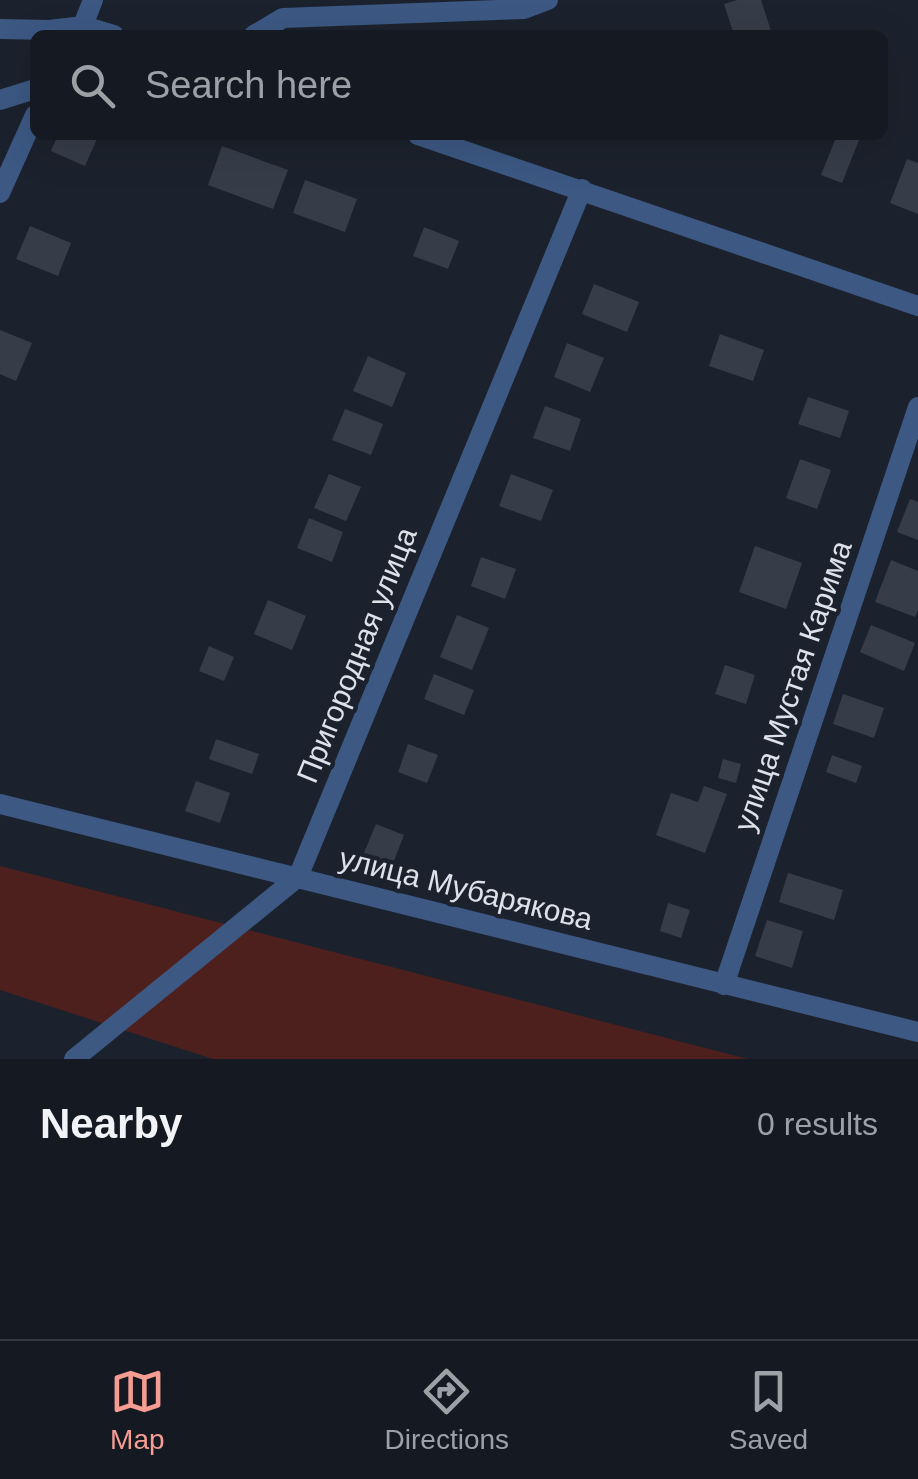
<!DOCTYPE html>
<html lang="en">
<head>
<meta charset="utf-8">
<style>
  :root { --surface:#151a22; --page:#1e232a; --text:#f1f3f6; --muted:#9da1a5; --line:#343840; --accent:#f59c93 }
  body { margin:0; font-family:Helvetica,sans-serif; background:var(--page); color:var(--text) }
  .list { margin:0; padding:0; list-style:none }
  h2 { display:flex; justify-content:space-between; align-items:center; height:130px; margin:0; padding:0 40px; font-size:42px }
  h2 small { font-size:32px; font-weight:400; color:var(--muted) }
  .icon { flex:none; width:55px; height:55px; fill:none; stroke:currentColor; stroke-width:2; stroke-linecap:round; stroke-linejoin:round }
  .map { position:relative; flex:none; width:918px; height:1059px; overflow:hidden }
  .search { position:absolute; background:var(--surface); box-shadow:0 10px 40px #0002; left:30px; right:30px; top:30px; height:110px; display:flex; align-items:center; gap:25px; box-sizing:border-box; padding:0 35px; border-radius:15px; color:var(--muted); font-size:38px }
  .sheet { height:280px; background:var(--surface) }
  nav { display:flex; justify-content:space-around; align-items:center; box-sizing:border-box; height:140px; border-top:2px solid var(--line); background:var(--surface); font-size:28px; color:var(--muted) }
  nav a { display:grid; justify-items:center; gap:5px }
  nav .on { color:var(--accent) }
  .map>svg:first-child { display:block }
  .green { fill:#4e201d }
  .building { fill:#363d49 }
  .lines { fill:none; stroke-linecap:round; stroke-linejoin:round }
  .minor { stroke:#3c5883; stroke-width:20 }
  .labels { text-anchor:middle; stroke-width:9; stroke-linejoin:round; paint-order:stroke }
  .street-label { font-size:30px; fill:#dde1e9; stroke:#1c222d }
</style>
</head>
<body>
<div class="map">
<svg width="918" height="1059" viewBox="0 0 918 1059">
  <rect width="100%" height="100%" fill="#1c222d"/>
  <path class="green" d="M0,866L748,1059H213L0,990Z"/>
  <path class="building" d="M737,0H761L771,31L760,35H734L724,4Z
    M58,135H88L97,139L85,166L51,151Z
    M837,135H861L842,183L821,175Z
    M222,146L288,170L273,209L208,185Z
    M907,159L918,163V214L890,203Z
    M305,180L357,199L345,232L293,213Z
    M30,226L71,243L58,276L16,259Z
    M424,227L459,241L448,269L413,256Z
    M594,284L639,302L627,332L582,314Z
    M0,330L32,343L16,381L0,374Z
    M720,334L764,350L753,381L709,366Z
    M567,343L604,358L590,392L554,377Z
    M368,356L406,373L392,407L353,391Z
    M808,397L849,411L840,438L798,424Z
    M545,406L581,419L570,451L533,438Z
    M345,409L383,424L371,455L332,440Z
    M800,459L831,470L817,509L786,498Z
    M329,474L361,487L346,521L314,508Z
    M511,474L553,490L541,521L499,506Z
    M910,499L918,502V540L897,532Z
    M309,518L343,532L332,562L297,548Z
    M755,546L802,563L786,609L739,592Z
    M481,557L516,569L505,599L471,586Z
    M891,560L918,571V610L915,617L875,602Z
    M268,600L306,616L292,650L254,634Z
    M457,615L489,628L472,670L440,657Z
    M871,625L915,643L904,671L860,652Z
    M209,646L234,657L224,681L199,671Z
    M725,665L755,675L746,704L715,694Z
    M434,674L474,690L464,715L424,699Z
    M843,694L884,708L874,738L833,724Z
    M216,739L259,754L252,774L209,759Z
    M408,744L438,755L427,783L398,772Z
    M832,755L862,766L856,783L826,772Z
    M723,759L741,764L736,783L718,778Z
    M196,781L230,793L220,823L185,811Z
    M704,786L727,794L705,853L656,835L671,793L698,802Z
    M376,824L404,835L392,866L363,855Z
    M788,873L843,890L834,920L779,902Z
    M668,903L690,910L681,938L660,931Z
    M767,920L803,931L792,968L755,956Z"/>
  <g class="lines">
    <path class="minor" d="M0,29L49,30L84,26L114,35
      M79,35L93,0
      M254,35L283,18L524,9L548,0
      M0,100L35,89
      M418,135L918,306
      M0,193L35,115
      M0,804L918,1032
      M724,985L918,407
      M74,1059L298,877L582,189"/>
  </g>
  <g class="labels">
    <g class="street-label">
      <text transform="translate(357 655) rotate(-68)" y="10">Пригородная улица</text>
      <text transform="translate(793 686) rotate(-71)" y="10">улица Мустая Карима</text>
      <text transform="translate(466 889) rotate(14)" y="10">улица Мубарякова</text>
    </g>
  </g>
</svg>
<div class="search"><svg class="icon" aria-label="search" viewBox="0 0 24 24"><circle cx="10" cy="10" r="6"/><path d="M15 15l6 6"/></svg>Search here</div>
</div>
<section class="sheet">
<h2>Nearby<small>0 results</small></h2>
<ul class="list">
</ul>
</section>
<nav>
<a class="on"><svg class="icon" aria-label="map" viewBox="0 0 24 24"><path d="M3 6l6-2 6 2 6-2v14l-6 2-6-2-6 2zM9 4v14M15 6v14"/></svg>Map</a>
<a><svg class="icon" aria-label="directions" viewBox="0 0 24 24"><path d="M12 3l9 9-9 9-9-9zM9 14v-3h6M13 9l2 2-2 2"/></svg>Directions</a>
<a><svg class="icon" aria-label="saved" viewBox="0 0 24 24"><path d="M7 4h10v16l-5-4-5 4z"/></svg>Saved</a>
</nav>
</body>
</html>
